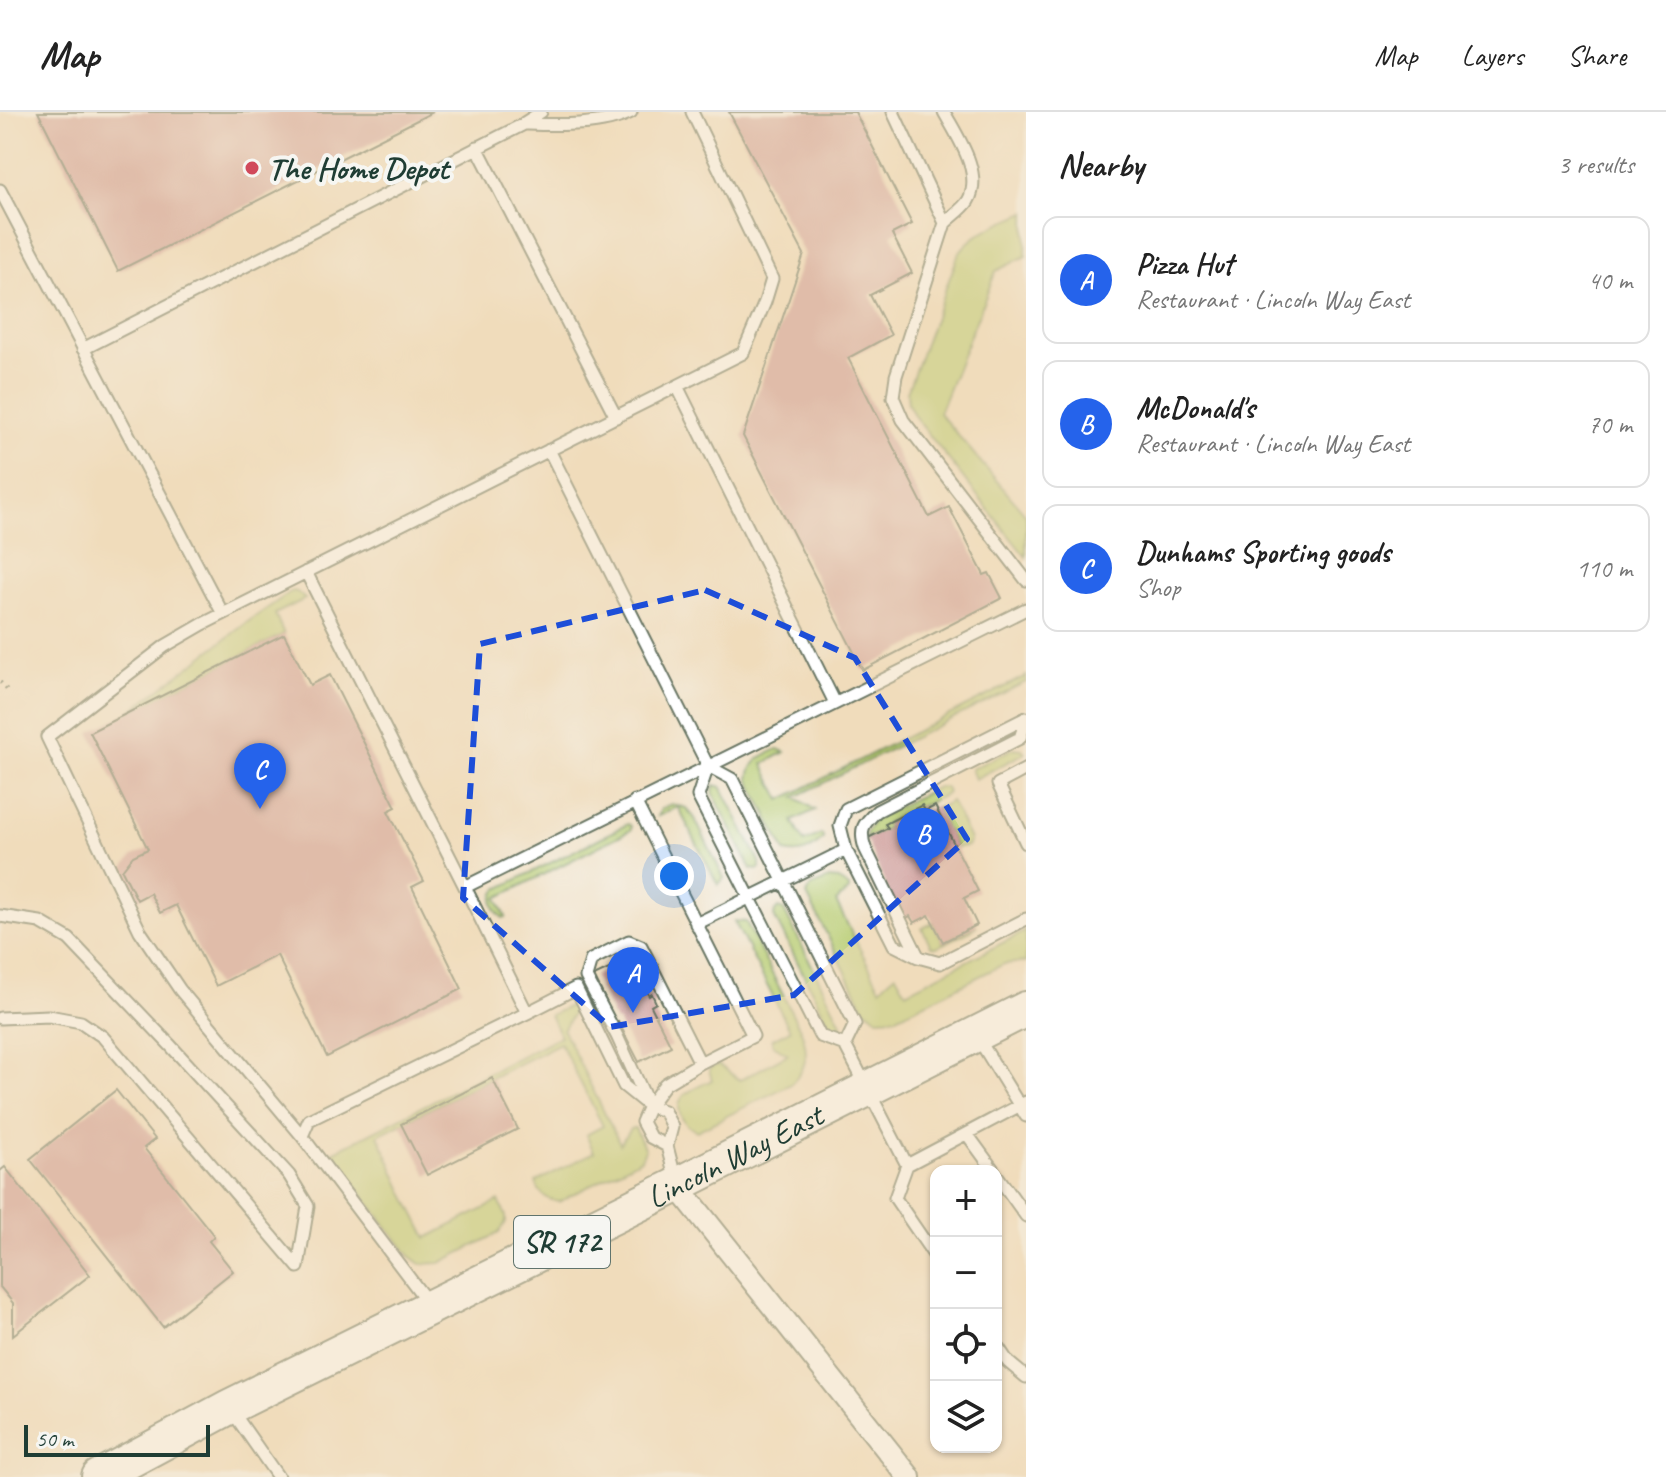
<!DOCTYPE html>
<html lang="en">
<head>
<meta charset="utf-8">
<style>
  :root { --surface:#fff; --page:#f6f6f6; --text:#222; --muted:#767676; --line:#e0e0e0; --accent:#2563eb }
  body { margin:0; font-family:Caveat,sans-serif; background:var(--page); color:var(--text) }
  .controls { position:absolute; right:24px; bottom:24px; display:grid; overflow:hidden; border-radius:16px; box-shadow:0 2px 6px #0004 }
  .controls button { width:72px; height:72px; display:grid; place-items:center; padding:0; border:0; border-bottom:2px solid var(--line); background:var(--surface); color:var(--text); font:40px sans-serif }
  .scale { position:absolute; left:24px; bottom:20px; width:186px; box-sizing:border-box; padding-left:8px; border:4px solid #1f3d34; border-top:0; font-size:22px; line-height:28px; white-space:nowrap; color:#1f3d34; -webkit-text-stroke:6px #f6f6f2; paint-order:stroke }
  .you { position:absolute; left:674px; top:764px; width:28px; height:28px; margin:-20px; border:6px solid #fff; border-radius:50%; background:#1a73e8; box-shadow:0 0 0 12px #1a73e833 }
  .badge { display:grid; place-items:center; width:52px; height:52px; border-radius:50%; background:var(--accent); color:#fff; font-size:26px; font-weight:700 }
  .pin { position:absolute; translate:-50% -66px; filter:drop-shadow(0 2px 4px #0008) }
  .pin::after { content:''; position:absolute; top:42px; width:28px; height:24px; background:inherit; clip-path:polygon(0 0,100% 0,50% 100%) }
  .list { margin:0; padding:0; list-style:none }
  h2 { display:flex; justify-content:space-between; align-items:center; height:104px; margin:0; padding:0 32px; font-size:34px }
  h2 small { font-size:26px; font-weight:400; color:var(--muted) }
  .list li { display:grid; grid-template-columns:52px 1fr auto; gap:24px; align-items:center; box-sizing:border-box; height:128px; margin:0 16px 16px; padding:0 16px; border:2px solid var(--line); border-radius:16px }
  .list b { display:block; font-size:30px; white-space:nowrap }
  .list p { margin:0; font-size:26px; white-space:nowrap; color:var(--muted) }
  .list em { font-size:26px; font-style:normal; color:var(--muted) }
  .icon { flex:none; width:44px; height:44px; fill:none; stroke:currentColor; stroke-width:2; stroke-linecap:round; stroke-linejoin:round }
  .map { position:relative; flex:none; width:1026px; height:1365px; overflow:hidden }
  header { display:flex; align-items:center; gap:48px; box-sizing:border-box; height:112px; padding:0 40px; background:var(--surface); border-bottom:2px solid var(--line) }
  header strong { font-size:38px }
  nav { display:flex; gap:44px; margin-inline-start:auto; font-size:28px }
  main { display:flex }
  aside { flex:1; background:var(--surface) }
  .map>svg:first-child { display:block }
  .green { fill:#b8cc70; stroke:#6c8452; stroke-width:2 }
  .building { fill:#cc9593 }
  .lines { fill:none; stroke-linecap:round; stroke-linejoin:round }
  .lane-casing { stroke:#687563; stroke-width:15 }
  .street-casing { stroke:#687563; stroke-width:26 }
  .primary-casing { stroke:#687563; stroke-width:38 }
  .path { stroke:#687563; stroke-width:4; stroke-dasharray:2 6; stroke-linecap:butt }
  .lane { stroke:#fff; stroke-width:11 }
  .street { stroke:#fff; stroke-width:22 }
  .primary { stroke:#fff; stroke-width:34 }
  .marked { fill:none; stroke:#1d4ed8; stroke-width:6; stroke-dasharray:16 10; stroke-linejoin:round }
  .poi-dot { fill:#d1495b; stroke:#f6f6f2; stroke-width:3 }
  .labels { text-anchor:middle; stroke-width:8; stroke-linejoin:round; paint-order:stroke }
  .shield { fill:#f6f6f2; stroke:#60746d; stroke-width:2 }
  .shield-label { font-size:30px; font-weight:bold; fill:#1f3d34 }
  .poi-label { font-size:32px; font-weight:bold; fill:#1f3d34; stroke:#f6f6f2; text-anchor:start }
  .street-label { font-size:32px; fill:#1f3d34; stroke:#f6f6f2 }
</style>
</head>
<body>
<header>
<strong>Map</strong>
<nav><a>Map</a><a>Layers</a><a>Share</a></nav>
</header>
<main>
<div class="map">
<svg width="1026" height="1365" viewBox="0 0 1026 1365">
  <rect width="100%" height="100%" fill="#f6f6f2"/>
  <filter id="ink" filterUnits="userSpaceOnUse"><feTurbulence type="fractalNoise" baseFrequency=".0125" numOctaves="2"/><feDisplacementMap in="SourceGraphic" scale="16" xChannelSelector="R" yChannelSelector="G"/><feConvolveMatrix kernelMatrix="1 2 1 2 8 2 1 2 1" color-interpolation-filters="sRGB"/></filter>
  <filter id="wash" filterUnits="userSpaceOnUse"><feTurbulence type="fractalNoise" baseFrequency=".006" numOctaves="4" result="noise"/><feDisplacementMap in="SourceGraphic" scale="32" xChannelSelector="R" yChannelSelector="G"/><feGaussianBlur stdDeviation="1.8" result="paint"/><feColorMatrix in="noise" values="0 0 0 0 0 0 0 0 0 0 0 0 0 0 0 0 0 1.4 0 .05"/><feComposite in="paint" operator="in"/></filter>
  <g filter="url(#wash)">
    <rect width="100%" height="100%" fill="#f0dcbb"/>
    <path class="green" d="M1026,100V144L996,159L939,301L1026,403V445L915,305L908,292L907,280L959,141C974,119 1002,111 1026,100Z
      M292,479L297,480L305,487L275,502L284,522L128,601L249,509Z
      M1026,564V570L795,685L815,698L793,709L804,730L821,722L823,724V727C811,738 803,744 785,740L749,667C751,648 762,644 778,637L785,640L763,652L781,688Z
      M1014,636L1022,637L1025,641L975,667L971,657Z
      M714,674H720L722,676L760,750V756L757,758L751,757L713,681Z
      M937,675H945L948,680L947,682L886,711L888,716L866,727V722L874,707Z
      M951,689L970,727C971,736 962,734 956,735L936,697Z
      M671,692L686,696L694,705L724,766L718,773L678,695L658,704L661,697Z
      M628,712L631,714V718L497,786L506,805L503,806C493,798 490,787 498,777Z
      M829,767L838,768L849,775V778L836,790L880,876L896,862L906,880L1026,819V850L1004,852L897,905L878,906L864,896L807,783L811,774Z
      M779,796L784,798L843,915L844,921L839,924L834,922L774,804L775,799Z
      M734,809L746,810L802,921C809,941 807,957 791,972L697,1019C682,1014 671,993 687,981C694,976 704,972 712,968L709,958L711,955L719,953L740,968L788,942L773,933L772,927L790,918Z
      M933,811L943,830L977,813L971,819L937,835L931,834L922,816Z
      M572,893L576,896L563,918L620,1032L630,1017L635,1016L645,1038L641,1047L559,1090C546,1088 539,1082 536,1070L594,1040L586,1023L603,1014L560,931L378,1023L404,1081L427,1126L499,1089L506,1104V1110L499,1121L440,1151L421,1152L410,1144L332,1043L331,1041L560,924L550,903Z"/>
    <g id="blocks">
      <path class="building" d="M38,0H433L118,159Z
        M729,0H855L912,112L892,122L912,161L870,183L891,223L848,246L929,405L949,395L984,463L989,461L1002,486L863,558L743,324L804,142Z
        M284,522L310,573L330,563L396,695L388,699L424,769L412,775L462,877L327,945L277,843L216,874L176,793L160,801L150,781L137,788L122,758L133,744L148,737L90,620Z
        M922,693L925,699L935,694L978,779L964,786L977,813L943,830L929,803L914,811L910,804L901,809L866,727L888,716L885,712Z
        M611,856L616,865L635,856L649,884L652,882L656,891L651,894L671,934L639,950L618,909L616,910L594,864Z
        M492,966L518,1017L427,1063L401,1012Z
        M116,978L155,1027L144,1036L214,1124L209,1129L233,1159L163,1215L30,1047Z
        M5,1055L90,1163L13,1223V1191L0,1175V1059Z"/>
    </g>
  </g>
  <g filter="url(#ink)">
    <use href="#blocks" fill-opacity="0" stroke="#687563" stroke-width="2"/>
    <g class="lines">
      <defs>
        <path id="lane" d="M893,0L945,111L896,264L893,285L903,308L1026,468
          M944,0C957,24 984,62 968,89C963,97 952,104 945,111
          M524,11L541,0
          M477,35L616,305
          M0,78L223,502
          M83,237L524,12C556,13 602,15 631,0
          M677,274L835,591
          M549,338L708,654
          M306,460L465,775L527,901L309,1008L302,1024L429,1192
          M1026,606L846,697L840,714L846,738L894,833L918,845L940,851L1026,807
          M1026,657L998,672L1026,731
          M635,689L753,924L700,951L665,972L649,994
          M465,775L1026,497
          M0,804L40,810L69,827L170,933L289,1063L308,1094L298,1155
          M696,812L846,738
          M918,844L865,736C859,717 863,712 877,699L1020,626L1026,608
          M527,901L576,876L624,974L645,991
          M0,906L49,904L81,910L103,925L298,1155
          M978,926L1026,1004
          M845,933L855,912L732,667L708,654L698,684L820,924L845,933L907,1053L895,1086L936,1146
          M649,994L617,924L586,865L591,848L629,829L641,834L700,951
          M967,1022L994,1059
          M302,1024L180,878L140,819L47,625L165,534L203,512L743,241L765,190L772,167L692,0
          M667,1034L650,1025L642,1010L649,994L664,999L672,1015L667,1034L676,1069
          M907,1053L1026,990
          M996,1062L1026,1104
          M996,1232L1008,1250L1026,1265
          M232,1299L278,1365"/>
        <path id="street" d="M677,1073L909,1365"/>
        <g id="primary">
          <path id="s1" d="M99,1365L229,1295L677,1073L1026,897"/>
        </g>
      </defs>
      <use href="#lane" class="lane-casing"/>
      <use href="#street" class="street-casing"/>
      <use href="#primary" class="primary-casing"/>
      <path class="path" d="M0,570L8,579"/>
      <use href="#lane" class="lane"/>
      <use href="#street" class="street"/>
      <use href="#primary" class="primary"/>
    </g>
  </g>
  <path d="M0 0H1026V1365H0ZM705,478L855,546L967,727L794,883L610,915L463,786L480,532Z" fill="#f0dcbb" fill-opacity=".55" fill-rule="evenodd"/>
  <path class="marked" d="M705,478L855,546L967,727L794,883L610,915L463,786L480,532Z"/>
  <circle class="poi-dot" cx="252" cy="56" r="8"/>
  <g class="labels">
    <rect class="shield" x="514" y="1104" width="96" height="52" rx="6"/>
    <g class="shield-label">
      <text x="562" y="1140">SR 172</text>
    </g>
    <g class="poi-label">
      <text x="268" y="67">The Home Depot</text>
    </g>
    <g class="street-label">
      <text dy="11" stroke="none"><textPath href="#s1" startOffset="712">Lincoln Way East</textPath></text>
    </g>
  </g>
</svg>
<div class="controls">
<button>+</button>
<button>−</button>
<button><svg class="icon" aria-label="locate" viewBox="0 0 24 24"><circle cx="12" cy="12" r="6"/><path d="M12 2v4M12 18v4M2 12h4M18 12h4"/></svg></button>
<button><svg class="icon" aria-label="layers" viewBox="0 0 24 24"><path d="M12 4l9 5-9 5-9-5zM3 14l9 5 9-5"/></svg></button>
</div>
<div class="scale">50 m</div>
<div class="you"></div>
<div class="pin badge" style="left:633px;top:901px">A</div>
<div class="pin badge" style="left:923px;top:762px">B</div>
<div class="pin badge" style="left:260px;top:697px">C</div>
</div>
<aside>
<h2>Nearby<small>3 results</small></h2>
<ul class="list">
<li><span class="badge">A</span><div><b>Pizza Hut</b><p>Restaurant · Lincoln Way East</p></div><em>40 m</em></li>
<li><span class="badge">B</span><div><b>McDonald's</b><p>Restaurant · Lincoln Way East</p></div><em>70 m</em></li>
<li><span class="badge">C</span><div><b>Dunhams Sporting goods</b><p>Shop</p></div><em>110 m</em></li>
</ul>
</aside>
</main>
</body>
</html>
